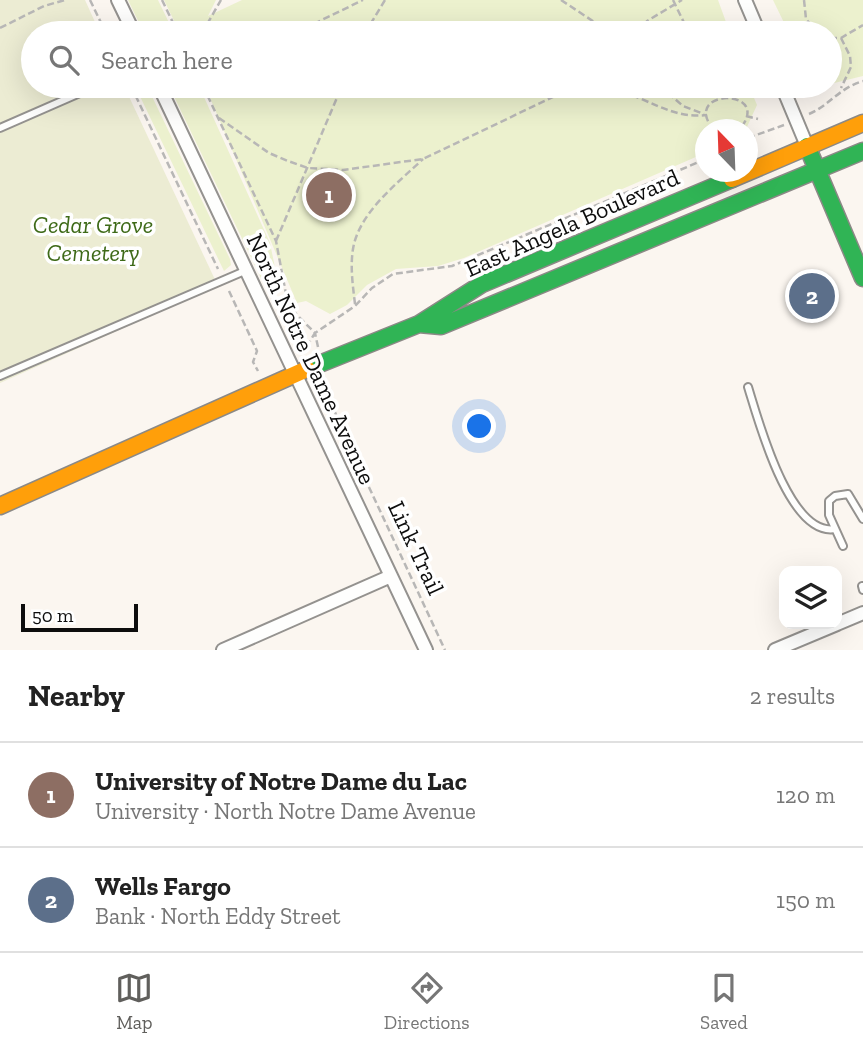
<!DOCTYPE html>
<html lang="en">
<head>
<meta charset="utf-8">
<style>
  :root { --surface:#fff; --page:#f2f2f2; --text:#222; --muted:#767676; --line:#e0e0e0; --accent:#605f5c }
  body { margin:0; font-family:"Zilla Slab",serif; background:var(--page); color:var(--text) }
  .controls { position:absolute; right:21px; bottom:21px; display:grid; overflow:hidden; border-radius:14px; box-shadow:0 7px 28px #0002 }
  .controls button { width:63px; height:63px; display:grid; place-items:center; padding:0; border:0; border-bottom:2px solid var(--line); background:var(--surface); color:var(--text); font:35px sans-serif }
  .compass { position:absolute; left:695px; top:119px; width:63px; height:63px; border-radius:50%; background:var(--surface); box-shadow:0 7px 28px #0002; rotate:337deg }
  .scale { position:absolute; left:21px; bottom:18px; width:117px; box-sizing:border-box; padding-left:7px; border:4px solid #0d0d0d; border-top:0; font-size:19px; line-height:24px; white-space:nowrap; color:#0d0d0d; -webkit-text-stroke:5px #fff; paint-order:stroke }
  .you { position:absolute; left:480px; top:427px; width:24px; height:24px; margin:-18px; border:5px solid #fff; border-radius:50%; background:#1a73e8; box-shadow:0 0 0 10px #1a73e833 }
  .badge { display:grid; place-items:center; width:46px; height:46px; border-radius:50%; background:var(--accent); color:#fff; font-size:23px; font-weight:700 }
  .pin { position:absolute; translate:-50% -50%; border:4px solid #fff; box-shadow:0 2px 7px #0006 }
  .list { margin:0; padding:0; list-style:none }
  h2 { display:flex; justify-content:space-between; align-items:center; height:91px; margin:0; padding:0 28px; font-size:30px }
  h2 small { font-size:23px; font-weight:400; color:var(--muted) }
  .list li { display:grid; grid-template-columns:46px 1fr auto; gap:21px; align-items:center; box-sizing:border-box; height:105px; padding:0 28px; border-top:2px solid var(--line) }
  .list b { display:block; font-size:26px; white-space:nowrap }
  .list p { margin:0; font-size:23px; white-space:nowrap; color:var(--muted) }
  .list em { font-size:23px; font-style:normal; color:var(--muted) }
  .icon { flex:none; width:38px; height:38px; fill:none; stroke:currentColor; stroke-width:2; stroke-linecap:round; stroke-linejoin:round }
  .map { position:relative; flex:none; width:863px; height:650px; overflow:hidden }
  .search { position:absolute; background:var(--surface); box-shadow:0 7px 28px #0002; left:21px; right:21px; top:21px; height:77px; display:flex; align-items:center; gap:18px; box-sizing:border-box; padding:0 24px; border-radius:38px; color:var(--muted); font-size:26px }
  .sheet { height:301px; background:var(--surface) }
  nav { display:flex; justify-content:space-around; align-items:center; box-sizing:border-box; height:98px; border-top:2px solid var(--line); background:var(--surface); font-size:19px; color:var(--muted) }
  nav a { display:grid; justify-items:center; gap:4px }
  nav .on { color:var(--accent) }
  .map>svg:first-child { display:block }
  .green { fill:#ecf1ce }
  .cemetery { fill:#ececd3 }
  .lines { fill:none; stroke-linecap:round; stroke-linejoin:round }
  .lane-casing { stroke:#94928f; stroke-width:10 }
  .street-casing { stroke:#94928f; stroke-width:16 }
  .fast-casing { stroke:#8b8986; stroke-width:19 }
  .slow-casing { stroke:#8b8986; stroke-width:19 }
  .path { stroke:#b8b7b6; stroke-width:2.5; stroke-dasharray:7 3.5; stroke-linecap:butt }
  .lane { stroke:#fefefd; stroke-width:6 }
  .street { stroke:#fefefd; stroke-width:12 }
  .fast { stroke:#30b455; stroke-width:16 }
  .slow { stroke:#ff9f0a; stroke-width:16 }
  .labels { text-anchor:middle; stroke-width:7; stroke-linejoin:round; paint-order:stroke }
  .street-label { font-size:24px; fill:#0d0d0d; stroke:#fff }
  .park-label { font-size:24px; font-style:italic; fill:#3e6a18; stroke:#fff }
</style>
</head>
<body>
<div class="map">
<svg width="863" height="650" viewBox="0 0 863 650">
  <rect width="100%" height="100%" fill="#fbf6f0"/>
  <path class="green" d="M128,0H158L174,33H144Z
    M164,0H216L208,16L242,0H718L730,33H180Z
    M773,0H863V76L830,84V33H789Z
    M135,86H147L230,259L231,265L224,271Z
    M169,86H199L270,243L280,292L270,297Z
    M205,86H749L757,105L746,129L706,130L705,153L464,258L438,266L396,269L367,285L347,305L330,314L306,301L297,303Z"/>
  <path class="cemetery" d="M0,0H85L100,33H33V86H124L218,286L0,383Z"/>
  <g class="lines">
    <defs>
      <path id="lane" d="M0,128L96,86
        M0,376L247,270
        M748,387C758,419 789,537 835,529
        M843,546L829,515V501L835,496L848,494L863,519
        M862,586L863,590"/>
      <path id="street" d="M118,0L134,33
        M745,0L759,33
        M159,86L426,650
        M782,86L807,146
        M837,624L863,613
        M223,650L391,576
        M775,650L837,624"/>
      <path id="fast" d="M807,146L863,278
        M419,324L441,326L863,151
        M307,369L419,324L482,284L732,179"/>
      <path id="slow" d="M732,179L863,123
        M0,506L307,369"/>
    </defs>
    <use href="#lane" class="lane-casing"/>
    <use href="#street" class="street-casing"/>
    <use href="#fast" class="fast-casing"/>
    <use href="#slow" class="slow-casing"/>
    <path class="path" d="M90,0L106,33
      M162,0L178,33
      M561,0L611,33
      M673,0L689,33
      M804,0L806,19L818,33
      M0,28L44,6L65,0
      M202,33L221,0
      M295,33L363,0
      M365,33L385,0
      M637,33L647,21L682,0
      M830,38H841L863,25
      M841,38L850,56L851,67L841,88
      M131,86L218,269
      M203,86L276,241L286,294L296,314L315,333L310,341
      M591,86C607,89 623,92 639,98C663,108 680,118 707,115
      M660,86L683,106L704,114
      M714,86L719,97
      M809,114C830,105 839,88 863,81
      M746,116L758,119
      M219,118L269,153L288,161L308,168L343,170L423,159L576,86
      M714,130C678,88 776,87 739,130
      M748,138L784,125
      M276,241L342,86
      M229,291L257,351L253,362L258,371
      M355,304C353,287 350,267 353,249C359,212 398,183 423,159
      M318,347L315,333L355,306L372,288L393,274L452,266L706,159
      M323,381L340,425L445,650"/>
    <use href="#lane" class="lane"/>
    <use href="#street" class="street"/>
    <use href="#fast" class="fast"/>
    <use href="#slow" class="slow"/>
  </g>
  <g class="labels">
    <g class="street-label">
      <text transform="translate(572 223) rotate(-24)" y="8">East Angela Boulevard</text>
      <text transform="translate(311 359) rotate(65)" y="8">North Notre Dame Avenue</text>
      <text transform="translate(416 548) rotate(65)" y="8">Link Trail</text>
    </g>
    <g class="park-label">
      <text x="93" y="233">Cedar Grove<tspan x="93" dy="28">Cemetery</tspan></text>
    </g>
  </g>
</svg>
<div class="controls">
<button><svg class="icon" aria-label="layers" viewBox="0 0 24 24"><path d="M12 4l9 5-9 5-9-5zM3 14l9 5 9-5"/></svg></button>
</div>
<svg class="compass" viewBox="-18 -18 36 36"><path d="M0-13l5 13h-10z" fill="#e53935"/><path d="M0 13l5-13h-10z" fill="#767676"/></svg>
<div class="scale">50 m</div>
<div class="you"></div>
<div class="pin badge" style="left:329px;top:195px;background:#8d6e63">1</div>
<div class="pin badge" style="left:812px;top:296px;background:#5c6f8a">2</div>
<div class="search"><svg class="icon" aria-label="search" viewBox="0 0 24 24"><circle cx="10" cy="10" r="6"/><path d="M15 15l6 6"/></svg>Search here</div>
</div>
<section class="sheet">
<h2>Nearby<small>2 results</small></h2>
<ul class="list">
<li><span class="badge" style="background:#8d6e63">1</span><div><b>University of Notre Dame du Lac</b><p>University · North Notre Dame Avenue</p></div><em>120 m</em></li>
<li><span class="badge" style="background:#5c6f8a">2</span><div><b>Wells Fargo</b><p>Bank · North Eddy Street</p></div><em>150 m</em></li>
</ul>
</section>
<nav>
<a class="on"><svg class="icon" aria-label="map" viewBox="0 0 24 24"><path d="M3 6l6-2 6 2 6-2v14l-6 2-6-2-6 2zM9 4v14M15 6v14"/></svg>Map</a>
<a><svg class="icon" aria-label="directions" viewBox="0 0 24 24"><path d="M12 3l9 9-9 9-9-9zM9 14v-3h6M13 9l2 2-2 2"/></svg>Directions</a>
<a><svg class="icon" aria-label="saved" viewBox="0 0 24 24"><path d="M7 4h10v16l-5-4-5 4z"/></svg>Saved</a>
</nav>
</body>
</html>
